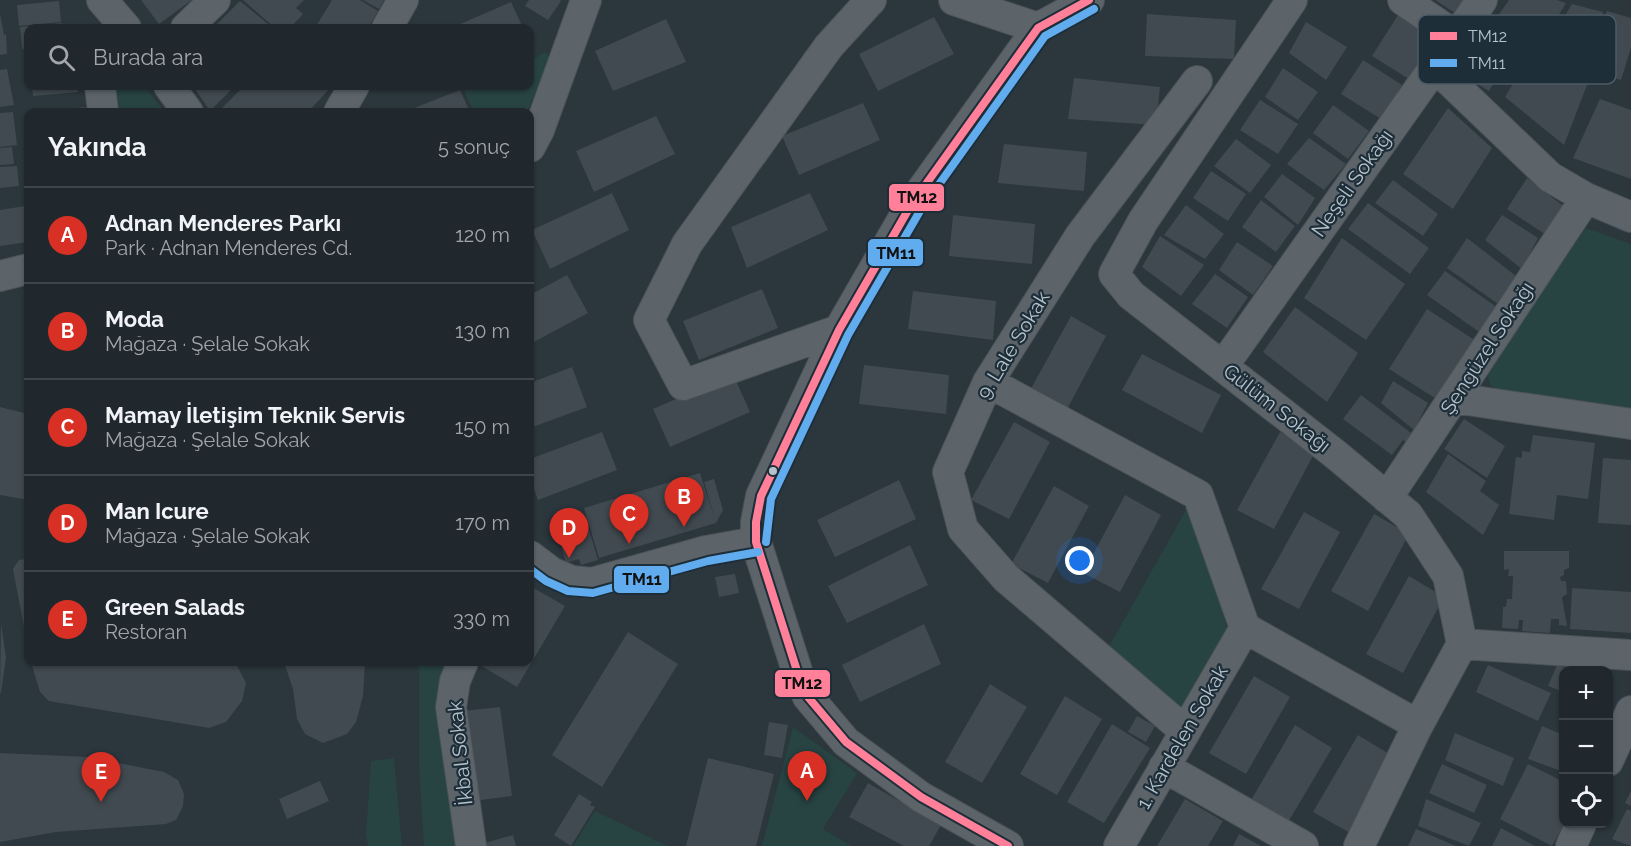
<!DOCTYPE html>
<html lang="tr">
<head>
<meta charset="utf-8">
<style>
  :root { --surface:#20282e; --page:#283036; --text:#f1f3f6; --muted:#a2a6aa; --line:#3d444a; --accent:#d93025 }
  body { margin:0; font-family:Raleway,sans-serif; background:var(--page); color:var(--text) }
  .controls { position:absolute; right:18px; bottom:18px; display:grid; overflow:hidden; border-radius:12px; box-shadow:0 2px 4px #0004 }
  .controls button { width:54px; height:54px; display:grid; place-items:center; padding:0; border:0; border-bottom:2px solid var(--line); background:var(--surface); color:var(--text); font:30px sans-serif }
  .you { position:absolute; left:1080px; top:561px; width:21px; height:21px; margin:-15px; border:4px solid #fff; border-radius:50%; background:#1a73e8; box-shadow:0 0 0 9px #1a73e833 }
  .badge { display:grid; place-items:center; width:39px; height:39px; border-radius:50%; background:var(--accent); color:#fff; font-size:20px; font-weight:700 }
  .pin { position:absolute; translate:-50% -50px; filter:drop-shadow(0 2px 3px #0008) }
  .pin::after { content:''; position:absolute; top:32px; width:21px; height:18px; background:inherit; clip-path:polygon(0 0,100% 0,50% 100%) }
  .list { margin:0; padding:0; list-style:none }
  h2 { display:flex; justify-content:space-between; align-items:center; height:78px; margin:0; padding:0 24px; font-size:26px }
  h2 small { font-size:20px; font-weight:400; color:var(--muted) }
  .list li { display:grid; grid-template-columns:39px 1fr auto; gap:18px; align-items:center; box-sizing:border-box; height:96px; padding:0 24px; border-top:2px solid var(--line) }
  .list b { display:block; font-size:22px; white-space:nowrap }
  .list p { margin:0; font-size:20px; white-space:nowrap; color:var(--muted) }
  .list em { font-size:20px; font-style:normal; color:var(--muted) }
  .icon { flex:none; width:33px; height:33px; fill:none; stroke:currentColor; stroke-width:2; stroke-linecap:round; stroke-linejoin:round }
  .map { position:relative; flex:none; width:1631px; height:846px; overflow:hidden }
  .search { position:absolute; background:var(--surface); box-shadow:0 2px 4px #0004; left:24px; top:24px; width:510px; height:66px; display:flex; align-items:center; gap:15px; box-sizing:border-box; padding:0 21px; border-radius:12px; color:var(--muted); font-size:22px }
  .panel { position:absolute; background:var(--surface); box-shadow:0 2px 4px #0004; left:24px; top:108px; width:510px; height:558px; border-radius:12px }
  .map>svg:first-child { display:block }
  .green { fill:#274342 }
  .building { fill:#414a50 }
  .lines { fill:none; stroke-linecap:round; stroke-linejoin:round }
  .minor-casing { stroke:#4a5257; stroke-width:32 }
  .minor { stroke:#5c646a; stroke-width:30 }
  .bus-1-casing { stroke:#1e2e39; stroke-width:12 }
  .bus-2-casing { stroke:#1e2e39; stroke-width:12 }
  .bus-1 { stroke:#ff8098; stroke-width:8 }
  .bus-2 { stroke:#60acee; stroke-width:8 }
  .bus-dot { fill:#b6c3cd; stroke:#1e2e39; stroke-width:2 }
  .labels { text-anchor:middle; stroke-width:4.5; stroke-linejoin:round; paint-order:stroke }
  .street-label { font-size:20px; fill:#b6c3cd; stroke:#1e2e39 }
  .key { fill:#1e2e39; stroke:#4c5b65; stroke-width:1.5 }
  .key-label { font-size:16px; fill:#b6c3cd }
  .line-badge { stroke:#1e2e39; stroke-width:2 }
  .pale-badge-label { font-size:16px; text-anchor:middle; font-weight:bold; fill:#111 }
</style>
</head>
<body>
<div class="map">
<svg width="1631" height="846" viewBox="0 0 1631 846">
  <rect width="100%" height="100%" fill="#2b363d"/>
  <path class="green" d="M545,52L550,58L527,112H474L464,91L476,86H530V61Z
    M116,86H144L165,112H119Z
    M1586,228L1631,244V414L1508,397L1490,385L1487,371Z
    M1187,508L1196,512L1227,628L1223,649L1185,715L1107,650Z
    M419,662H450L459,846H424L419,765Z
    M793,727L857,773L823,829L852,846H762Z
    M394,758L402,846H368L366,834L371,761Z
    M595,811L668,846H573Z"/>
  <path class="building" d="M141,0H192L159,24Z
    M243,0H304L296,8L303,14L290,28H275Z
    M332,0H360L378,11L368,28H315Z
    M363,0H384L379,9Z
    M529,0H560L561,1L548,20L525,6Z
    M1435,0H1472L1461,17Z
    M1509,0H1557L1566,3L1531,60L1488,30Z
    M59,1L61,22L19,26L17,5Z
    M240,1L273,28H213Z
    M511,2L523,28H451Z
    M1572,4L1603,12L1592,56L1588,63L1547,46Z
    M1607,11L1631,18V48L1621,80L1590,70Z
    M1400,12L1436,36L1409,79L1372,56Z
    M0,14L4,35L6,34L7,54L0,55Z
    M1147,14L1236,20L1234,59L1145,56Z
    M934,17L954,54L878,91L859,54Z
    M666,19L686,62L613,91L595,51Z
    M1306,22L1347,47L1326,80L1289,53Z
    M62,23V28H28V48L22,49L20,27Z
    M1478,36L1510,55L1489,91L1456,71Z
    M28,50V67H25L24,51Z
    M1363,60L1402,85L1381,119L1341,94Z
    M1526,62L1587,85L1564,145L1505,97Z
    M1283,68L1318,92L1298,120L1265,97Z
    M7,69L14,105L0,107V70Z
    M1074,78L1160,87L1156,125L1068,119Z
    M32,86H77L78,92L33,96Z
    M193,86H235L210,111Z
    M244,86H332L308,112H218Z
    M460,90L470,112H404Z
    M1600,99L1631,110V179L1573,158Z
    M1260,100L1298,124L1278,154L1240,130Z
    M863,103L880,140L799,175L782,136Z
    M1333,105L1369,131L1348,159L1313,133Z
    M85,107V112H52V111Z
    M1448,108L1492,148L1453,209L1403,174Z
    M13,112L17,145L0,147V113Z
    M656,116L675,154L594,192L576,151Z
    M1309,138L1346,164L1324,190L1287,164Z
    M1236,139L1271,165L1250,193L1214,166Z
    M1004,144L1087,152L1084,191L998,183Z
    M12,147L14,164L0,165V148Z
    M17,166L19,186L0,188V167Z
    M1211,171L1246,194L1228,221L1193,198Z
    M1282,174L1315,198L1298,225L1264,197Z
    M1527,178L1566,208L1549,237L1507,209Z
    M1393,180L1438,214L1423,236L1375,203Z
    M612,193L629,230L550,269L532,230Z
    M810,193L828,230L747,268L731,227Z
    M1261,200L1295,226L1276,252L1242,227Z
    M1368,203L1429,248L1410,274L1348,229Z
    M1186,205L1224,234L1205,259L1164,235Z
    M25,206L28,242L0,246V210Z
    M953,215L1035,224L1032,264L949,256Z
    M1502,215L1538,238L1522,269L1485,240Z
    M1160,236L1204,265L1181,296L1142,267Z
    M1342,238L1405,284L1366,340L1304,298Z
    M1467,238L1516,276L1501,306L1447,268Z
    M1237,242L1273,266L1253,295L1219,270Z
    M1445,271L1498,308L1482,334L1427,295Z
    M1215,274L1248,297L1227,328L1192,304Z
    M567,275L588,313L530,344V295Z
    M762,289L778,328L699,360L683,321Z
    M913,291L996,301L993,340L908,329Z
    M1295,307L1358,353L1327,402L1263,352Z
    M1427,309L1476,341L1438,400L1389,369Z
    M1071,316L1106,336L1065,413L1028,394Z
    M1142,354L1221,395L1202,433L1122,390Z
    M864,365L949,375L946,414L859,404Z
    M572,367L587,407L530,428V383Z
    M733,374L750,412L670,447L653,409Z
    M1393,381L1428,403L1414,430L1381,403Z
    M1361,395L1415,436L1409,445L1403,440L1392,455L1343,419Z
    M0,407L28,414V500L0,495Z
    M1464,419L1505,446L1487,478L1444,449Z
    M1014,422L1050,442L1009,519L971,500Z
    M602,432L617,470L538,500L530,478V459Z
    M1280,432L1315,452L1274,529L1237,510Z
    M1533,435L1595,443L1588,499L1557,495L1554,520L1509,514L1516,457L1522,458V451L1530,452Z
    M1448,454L1486,481L1480,491L1499,505L1483,535L1426,492Z
    M1603,458L1631,460V525L1598,523Z
    M700,473L716,523L599,558L584,508Z
    M714,479L723,510L716,523L704,482Z
    M899,480L916,519L835,557L817,520Z
    M1054,486L1089,506L1048,583L1011,564Z
    M1125,495L1161,515L1120,592L1083,573Z
    M1304,512L1340,532L1299,609L1261,589Z
    M1374,514L1409,534L1368,611L1331,591Z
    M587,523L598,560L581,565L579,559L566,563L557,533Z
    M910,545L928,585L847,623L828,586Z
    M1504,551H1569V568L1564,570V575L1560,577L1561,581H1566L1567,594L1562,597L1567,626L1559,625V619H1551L1550,633L1522,631L1523,620H1519L1518,629L1502,628L1503,607H1506L1507,599H1512L1513,576H1508L1509,569L1504,570Z
    M28,559V648L13,569L19,560Z
    M735,574L739,593L719,597L715,577Z
    M1409,576L1444,597L1403,673L1366,654Z
    M530,586L565,606L517,687L478,664L479,662H530Z
    M1572,588L1631,592V633L1570,629Z
    M1,623L6,658L1,693H0Z
    M924,624L941,664L860,702L842,665Z
    M628,632L678,664L602,787L552,755Z
    M31,662H235L246,683L242,701L226,722L209,728L49,701L40,692Z
    M284,662H365L363,696L356,722L347,734L323,743L305,734L297,719L293,689Z
    M1488,665L1551,693L1538,721L1476,692Z
    M1557,665L1571,670H1564V692L1548,686Z
    M1254,676L1290,697L1246,774L1209,753Z
    M990,684L1027,707L982,783L945,762Z
    M1065,696L1102,719L1057,795L1020,774Z
    M500,707L512,796L466,802L454,712Z
    M1137,716L1155,726L1146,742L1128,732Z
    M769,722L788,725L782,758L764,755Z
    M1112,724L1150,748L1104,823L1067,802Z
    M1295,725L1332,748L1287,824L1250,802Z
    M1542,726L1564,735V772L1528,759Z
    M1455,733L1514,758L1503,786L1445,760Z
    M1358,735L1396,758L1350,833L1313,812Z
    M0,753L88,757L164,772L178,780L184,794L183,806L176,820L166,824L56,832L0,842Z
    M708,758L774,774L756,846H686Z
    M1442,764L1487,785L1474,813L1429,793Z
    M1528,764L1564,782V824L1552,846L1500,819Z
    M320,781L329,801L287,819L279,799Z
    M868,783L941,825L929,846H904L849,817Z
    M1631,791V806L1625,803Z
    M579,794L592,802L590,805L595,807L571,846L554,835Z
    M1185,799L1223,821L1208,846H1157Z
    M1426,799L1481,823L1469,846L1418,826Z
    M1627,809L1631,811V846L1612,839Z
    M1501,828L1535,846H1492Z
    M1416,829L1456,846H1408Z
    M1239,834L1261,846H1233Z
    M513,835L516,846H478V845Z"/>
  <g class="lines">
    <defs>
      <path id="minor" d="M102,0L126,28
        M954,0L1038,28
        M1292,0L1143,221L1114,274L1131,295L1335,454L1408,515L1448,576L1462,644L1418,725L1359,846
        M1403,0L1456,36
        M186,28L215,0
        M387,28L403,0
        M1435,67L1550,177L1586,198L1631,217
        M100,86L103,112
        M169,86L188,112
        M339,112L354,86
        M530,147L539,130L586,0
        M0,276L28,269
        M839,330L683,385L649,320L687,244L829,46L871,0
        M1223,366L1482,0
        M988,382L1198,495L1245,628L1418,725
        M1454,398L1631,424
        M1387,498L1586,198
        M530,556L551,572L572,581L592,583L706,551L756,542
        M1462,644L1631,655
        M463,662L455,681L451,707L471,846
        M1185,731L1006,578L963,529L948,472L988,382L1080,236L1197,81
        M1608,761L1631,711
        M1164,767L1303,846
        M1008,846L921,797L846,742L808,697L798,674L756,542V522L761,496L839,330L911,205L1038,28L1089,0
        M1119,846L1245,628
        M1571,846L1581,824"/>
    </defs>
    <use href="#minor" class="minor-casing"/>
    <use href="#minor" class="minor"/>
    <defs>
      <path id="bus-1" d="M1008,846L921,797L846,742L808,697L798,674L756,542V522L761,496L839,330L911,205L1038,28L1089,0"/>
      <path id="bus-2" d="M766,542L771,499L848,335L920,211L1045,36L1094,9
        M530,569L546,581L568,591L593,593L708,561L758,552"/>
    </defs>
    <use href="#bus-1" class="bus-1-casing"/>
    <use href="#bus-2" class="bus-2-casing"/>
    <use href="#bus-1" class="bus-1"/>
    <use href="#bus-2" class="bus-2"/>
  </g>
  <circle class="bus-dot" cx="773" cy="471" r="5"/>
  <g class="labels">
    <g class="street-label">
      <text transform="translate(1352 183) rotate(-55)" y="7">Neşeli Sokağı</text>
      <text transform="translate(1013 345) rotate(-59)" y="7">9. Lale Sokak</text>
      <text transform="translate(1487 348) rotate(-57)" y="7">Şengüzel Sokağı</text>
      <text transform="translate(1277 408) rotate(38)" y="7">Gülüm Sokağı</text>
      <text transform="translate(1182 737) rotate(-60)" y="7">1. Kardelen Sokak</text>
      <text transform="translate(460 753) rotate(-96)" y="7">İkbal Sokak</text>
    </g>
  </g>
  <rect x="1418" y="15" width="198" height="69" rx="9" class="key"/>
  <rect x="1430" y="32" width="27" height="8" fill="#ff8098"/>
  <rect x="1430" y="59" width="27" height="8" fill="#60acee"/>
  <g class="key-label">
    <text x="1468" y="42">TM12</text>
    <text x="1468" y="69">TM11</text>
  </g>
  <g class="line-badge">
    <rect x="888" y="183" width="57" height="29" rx="6" fill="#ff8098"/>
    <rect x="867" y="238" width="57" height="29" rx="6" fill="#60acee"/>
    <rect x="613" y="565" width="57" height="29" rx="6" fill="#60acee"/>
    <rect x="774" y="669" width="57" height="29" rx="6" fill="#ff8098"/>
  </g>
  <g class="pale-badge-label">
    <text x="917" y="203">TM12</text>
    <text x="896" y="259">TM11</text>
    <text x="642" y="585">TM11</text>
    <text x="802" y="689">TM12</text>
  </g>
</svg>
<div class="controls">
<button>+</button>
<button>−</button>
<button><svg class="icon" aria-label="locate" viewBox="0 0 24 24"><circle cx="12" cy="12" r="6"/><path d="M12 2v4M12 18v4M2 12h4M18 12h4"/></svg></button>
</div>
<div class="you"></div>
<div class="pin badge" style="left:807px;top:801px">A</div>
<div class="pin badge" style="left:684px;top:527px">B</div>
<div class="pin badge" style="left:629px;top:544px">C</div>
<div class="pin badge" style="left:569px;top:558px">D</div>
<div class="pin badge" style="left:101px;top:802px">E</div>
<div class="search"><svg class="icon" aria-label="search" viewBox="0 0 24 24"><circle cx="10" cy="10" r="6"/><path d="M15 15l6 6"/></svg>Burada ara</div>
<section class="panel">
<h2>Yakında<small>5 sonuç</small></h2>
<ul class="list">
<li><span class="badge">A</span><div><b>Adnan Menderes Parkı</b><p>Park · Adnan Menderes Cd.</p></div><em>120 m</em></li>
<li><span class="badge">B</span><div><b>Moda</b><p>Mağaza · Şelale Sokak</p></div><em>130 m</em></li>
<li><span class="badge">C</span><div><b>Mamay İletişim Teknik Servis</b><p>Mağaza · Şelale Sokak</p></div><em>150 m</em></li>
<li><span class="badge">D</span><div><b>Man Icure</b><p>Mağaza · Şelale Sokak</p></div><em>170 m</em></li>
<li><span class="badge">E</span><div><b>Green Salads</b><p>Restoran</p></div><em>330 m</em></li>
</ul>
</section>
</div>
</body>
</html>
